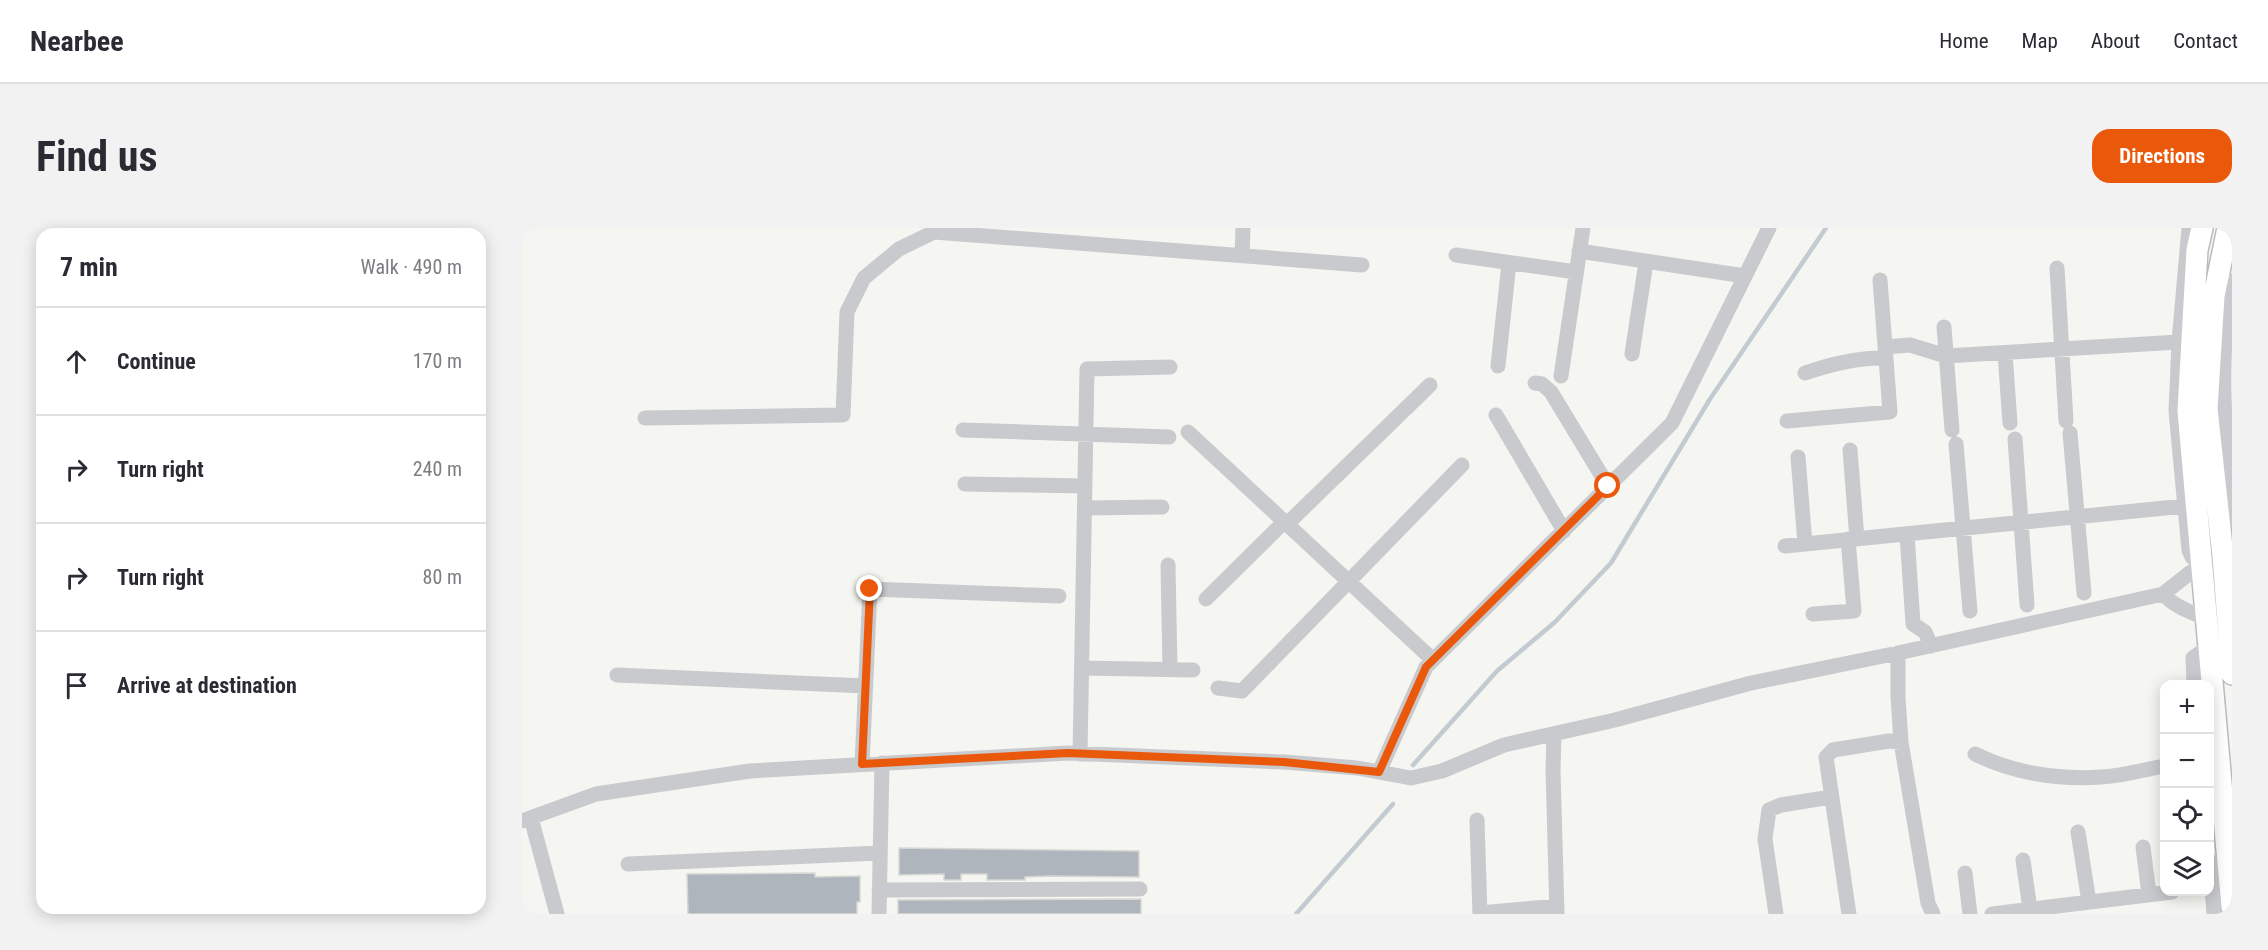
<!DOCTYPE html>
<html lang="en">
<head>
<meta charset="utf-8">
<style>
  :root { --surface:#fff; --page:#f2f2f3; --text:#2b2b33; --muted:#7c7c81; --line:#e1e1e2; --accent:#ea580c }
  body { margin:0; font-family:"Roboto Condensed",sans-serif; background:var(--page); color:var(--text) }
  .controls { position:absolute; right:18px; bottom:18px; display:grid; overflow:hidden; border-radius:12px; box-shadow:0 3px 15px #0003 }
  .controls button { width:54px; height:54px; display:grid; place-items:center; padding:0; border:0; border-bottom:2px solid var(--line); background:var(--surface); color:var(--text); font:30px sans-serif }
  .stop { position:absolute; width:18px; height:18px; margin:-14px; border:4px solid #ea580c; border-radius:50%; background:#fff }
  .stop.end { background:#ea580c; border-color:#fff; box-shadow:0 2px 6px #0008 }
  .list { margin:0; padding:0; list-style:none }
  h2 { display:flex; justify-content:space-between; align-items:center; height:78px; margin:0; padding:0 24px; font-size:26px }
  h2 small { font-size:20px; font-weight:400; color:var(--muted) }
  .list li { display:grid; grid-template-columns:39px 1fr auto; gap:18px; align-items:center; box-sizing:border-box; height:108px; padding:0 24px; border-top:2px solid var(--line) }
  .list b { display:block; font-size:22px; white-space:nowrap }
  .list em { font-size:20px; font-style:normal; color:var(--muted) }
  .icon { flex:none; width:33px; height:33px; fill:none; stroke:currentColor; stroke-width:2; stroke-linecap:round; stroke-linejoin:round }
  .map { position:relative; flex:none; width:1710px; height:686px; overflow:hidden; border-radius:18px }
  header { display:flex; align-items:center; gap:36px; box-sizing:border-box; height:84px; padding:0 30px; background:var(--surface); border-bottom:2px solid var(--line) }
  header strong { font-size:28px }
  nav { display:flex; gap:33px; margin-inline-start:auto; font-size:21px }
  .intro { display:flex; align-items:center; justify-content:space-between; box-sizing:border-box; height:144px; padding:0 36px }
  h1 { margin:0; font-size:42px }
  .button { padding:15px 27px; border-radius:18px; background:var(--accent); color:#fff; font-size:21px; font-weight:700 }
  main { display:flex; gap:36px; padding:0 36px }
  aside { flex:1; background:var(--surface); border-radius:18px; box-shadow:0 3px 15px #0003 }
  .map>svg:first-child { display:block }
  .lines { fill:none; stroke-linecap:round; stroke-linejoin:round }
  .stream { stroke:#c2cbd2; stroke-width:4.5 }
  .building { fill:#afb5bc; stroke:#d6d7d4; stroke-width:1.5 }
  .highway-casing { stroke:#b9bcbf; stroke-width:24 }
  .minor { stroke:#c8cace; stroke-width:15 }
  .highway { stroke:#fff; stroke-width:21 }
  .route { stroke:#ea580c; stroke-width:8 }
</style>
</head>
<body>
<header>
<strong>Nearbee</strong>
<nav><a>Home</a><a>Map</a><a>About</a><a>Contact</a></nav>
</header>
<div class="intro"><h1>Find us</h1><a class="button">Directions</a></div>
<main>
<aside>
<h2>7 min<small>Walk · 490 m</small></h2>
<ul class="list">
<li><svg class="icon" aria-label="ahead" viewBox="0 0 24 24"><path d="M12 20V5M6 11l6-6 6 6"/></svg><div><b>Continue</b></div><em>170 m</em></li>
<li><svg class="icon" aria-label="right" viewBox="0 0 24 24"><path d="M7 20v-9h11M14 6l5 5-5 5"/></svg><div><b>Turn right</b></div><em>240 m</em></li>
<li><svg class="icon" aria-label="right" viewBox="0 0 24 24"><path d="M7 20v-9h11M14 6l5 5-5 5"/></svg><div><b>Turn right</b></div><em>80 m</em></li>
<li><svg class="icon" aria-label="arrive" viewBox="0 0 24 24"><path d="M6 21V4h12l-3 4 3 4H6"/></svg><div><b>Arrive at destination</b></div></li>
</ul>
</aside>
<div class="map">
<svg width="1710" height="686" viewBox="0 0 1710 686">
  <rect width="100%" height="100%" fill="#f5f6f1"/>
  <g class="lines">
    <path class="stream" d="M891,537L975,443L1033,394L1089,335L1188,171L1304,0
      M774,686L871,576"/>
  </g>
  <path class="building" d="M377,620L617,623V649L527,648L503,649V652H465V646H439V652H422V646L377,647Z
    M293,645V649L338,648V674H335V686H166L165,646Z
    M619,671V686H376V672Z"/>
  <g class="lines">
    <defs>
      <path id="highway" d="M1680,0L1675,22L1666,183L1710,679
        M1706,0L1692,68L1685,181L1701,328L1710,446"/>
    </defs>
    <use href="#highway" class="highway-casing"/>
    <path class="minor" d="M1667,0L1657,114L1654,183L1667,322L1670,329L1680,330
      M1057,23L1223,48
      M934,27L1054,44
      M720,28L721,0
      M1535,40L1544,193
      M1710,53C1695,133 1704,212 1710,291
      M1422,99L1430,202
      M1363,119L1388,117L1424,128L1657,114
      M1483,125L1488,195
      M1110,126L1124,34
      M976,138L987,35
      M1283,145C1309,136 1337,129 1364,130
      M1039,148L1061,0
      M1013,155L1020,156L1029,164L1086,258
      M974,187L1042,303
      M123,190L321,187L325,84L342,50L377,21L412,4L840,37
      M1265,193L1368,184L1358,52
      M441,202L647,209
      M666,204L911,432
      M1548,205L1562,365
      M1493,211L1505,377
      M1434,216L1448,383
      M1328,222L1335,311
      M1276,229L1283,316
      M443,256L563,258
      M563,280L640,279
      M765,296L908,157
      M1385,306L1391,396L1403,404L1409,418
      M1263,318L1663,278
      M646,337L648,442
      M1641,366C1653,379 1669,384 1685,391
      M684,371L762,294
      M1291,386L1332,383L1326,311
      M1376,425V469L1379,514L1406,675L1411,686
      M560,440L671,442
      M95,447L344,458
      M1672,457L1671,430L1688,418
      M696,460L720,463L940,237
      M1032,506L1031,542L1035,686
      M558,526L565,141L648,139
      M1453,526C1491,545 1536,552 1579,549C1600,548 1621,542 1642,538
      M340,536L348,361L537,368
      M857,544L904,439L1150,195L1247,0
      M9,590L35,686
      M955,592L958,686
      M0,593L74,566L228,543L546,525L762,534L835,540L889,550L920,543L982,517L1093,492L1229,455L1376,425L1641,366L1669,344L1681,340
      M1556,604L1567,674
      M1621,619L1627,666
      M1501,632L1508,681
      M1688,633L1692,686
      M106,636L358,625
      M1443,645L1448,686
      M357,662L618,661
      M958,685L1035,678
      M357,686L360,535
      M1254,686L1243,611L1247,582L1259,577L1309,569
      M1327,686L1304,529L1311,522L1367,513L1379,514
      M1470,686L1650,664"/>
    <use href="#highway" class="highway"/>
  </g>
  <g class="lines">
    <path class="route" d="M348,361L340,536L546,525L762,534L857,544L904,439L1086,258"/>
  </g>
</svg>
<div class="controls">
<button>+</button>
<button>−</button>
<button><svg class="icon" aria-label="locate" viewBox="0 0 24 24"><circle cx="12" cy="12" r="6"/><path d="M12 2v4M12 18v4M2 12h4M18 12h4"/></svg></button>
<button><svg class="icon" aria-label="layers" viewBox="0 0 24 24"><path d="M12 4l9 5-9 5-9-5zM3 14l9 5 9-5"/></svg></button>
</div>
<div class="stop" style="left:1086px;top:258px"></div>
<div class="stop end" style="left:348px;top:361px"></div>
</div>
</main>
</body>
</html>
